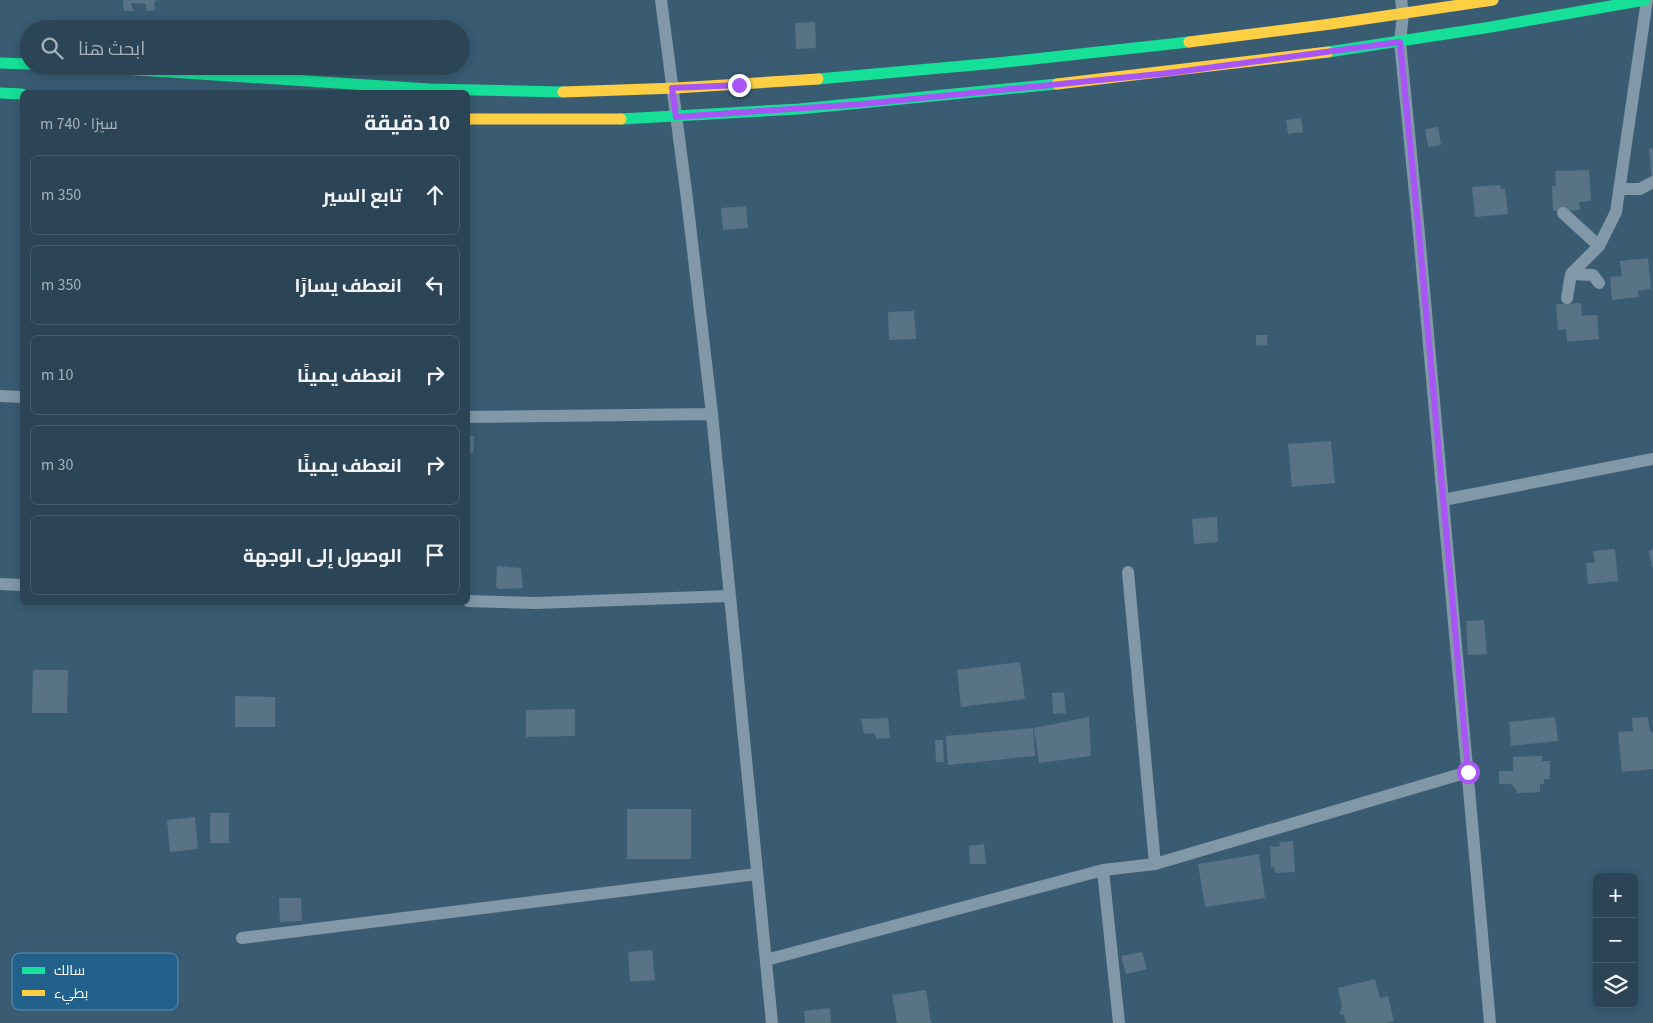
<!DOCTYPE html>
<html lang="ar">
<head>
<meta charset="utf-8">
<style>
  :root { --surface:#2b4556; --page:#374f60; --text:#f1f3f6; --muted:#a6b1b9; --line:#475d6c }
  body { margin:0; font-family:"Source Sans 3",Cairo,sans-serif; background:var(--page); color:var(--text); direction:rtl }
  .controls { position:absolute; right:15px; bottom:15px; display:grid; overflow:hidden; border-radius:8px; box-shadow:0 2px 12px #0003 }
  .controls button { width:45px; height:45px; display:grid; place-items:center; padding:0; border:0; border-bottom:1px solid var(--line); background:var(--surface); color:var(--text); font:25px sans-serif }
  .stop { position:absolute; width:15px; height:15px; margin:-11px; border:4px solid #a855f7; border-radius:50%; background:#fff }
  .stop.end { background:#a855f7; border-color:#fff; box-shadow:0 1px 5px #0008 }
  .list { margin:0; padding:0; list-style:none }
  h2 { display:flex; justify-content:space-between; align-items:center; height:65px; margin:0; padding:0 20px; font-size:21px }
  h2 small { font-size:16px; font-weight:400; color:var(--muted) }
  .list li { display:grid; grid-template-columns:32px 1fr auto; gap:15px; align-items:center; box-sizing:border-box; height:80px; margin:0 10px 10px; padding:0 10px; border:1px solid var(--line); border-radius:8px }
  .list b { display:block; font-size:19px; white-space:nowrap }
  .list em { font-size:16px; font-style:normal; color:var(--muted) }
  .icon { flex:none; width:28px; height:28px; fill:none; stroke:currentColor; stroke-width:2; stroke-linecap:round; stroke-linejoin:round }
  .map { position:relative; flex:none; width:1653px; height:1023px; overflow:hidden; direction:ltr }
  .search { position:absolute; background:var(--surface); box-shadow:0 2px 12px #0003; left:20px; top:20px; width:450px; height:55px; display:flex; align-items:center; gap:12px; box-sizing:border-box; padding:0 18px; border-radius:28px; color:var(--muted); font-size:19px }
  .panel { position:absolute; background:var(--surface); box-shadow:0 2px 12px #0003; left:20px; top:90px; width:450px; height:515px; border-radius:8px; direction:rtl }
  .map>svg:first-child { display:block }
  .building { fill:#577385 }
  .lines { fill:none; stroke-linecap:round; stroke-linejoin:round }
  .street { stroke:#8098a7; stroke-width:12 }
  .fast { stroke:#16e098; stroke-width:11 }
  .slow { stroke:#ffcf43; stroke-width:11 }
  .route { stroke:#a855f7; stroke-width:6 }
  .key { fill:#21618b; stroke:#6490ae; stroke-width:1 }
  .key-label { font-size:14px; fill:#fff }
</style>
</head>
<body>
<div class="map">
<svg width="1653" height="1023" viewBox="0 0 1653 1023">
  <rect width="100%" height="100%" fill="#395c73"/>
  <path class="building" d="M123,0H157L154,2L155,10L146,11V4L131,3L133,11H124Z
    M815,22L816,48L796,49L795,23Z
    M1301,118L1303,132L1288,134L1286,120Z
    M1438,127L1441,145L1428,147L1425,129Z
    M1653,148V180H1652L1649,149Z
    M1589,170L1591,201L1579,202L1580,210L1553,211L1552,186H1556L1555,171Z
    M1500,185L1501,189H1505L1508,214L1475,217L1472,187Z
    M746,206L748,228L723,230L721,208Z
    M1648,258L1651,289L1638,291L1639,297L1612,300L1610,277L1622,276L1620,261Z
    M1581,303L1582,316L1597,315L1599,339L1567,342L1566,329L1558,330L1556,304Z
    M914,311L916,339L889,340L888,312Z
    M1256,335H1267V345L1256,346Z
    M468,436H474L473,453H468Z
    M1331,441L1335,483L1292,487L1288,444Z
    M1217,517L1218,542L1194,544L1192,519Z
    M1615,549L1618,581L1588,584L1586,563L1595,562L1593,551Z
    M1649,550H1653V567H1652Z
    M497,566L521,568L523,588L499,589L496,586Z
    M1484,620L1487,654L1468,655L1466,621Z
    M1020,662L1025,699L961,707L957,670Z
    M33,670H68L67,713H32Z
    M1064,692L1066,713L1053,714L1052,693Z
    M235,696L275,697V727H235Z
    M575,709V736L526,737V710Z
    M1089,717L1091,756L1039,763L1034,728Z
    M1555,717L1558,741L1511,746L1509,722Z
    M1648,717L1650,731L1653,733V769L1622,772L1618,732L1633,731L1632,718Z
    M888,718L890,738L877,739L874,733L864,734L861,719Z
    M1033,728L1035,756L948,765L946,736Z
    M935,740H943L944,762H936Z
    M1542,756V761H1550V779H1544V784H1540V792L1518,793L1511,784H1499V771H1513V757Z
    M627,809H691V859H627Z
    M210,813H229V843H210Z
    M195,817L198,849L170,852L167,820Z
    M1293,841L1295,872L1275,873L1274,867H1271L1270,847L1280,846L1279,842Z
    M984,844L986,864H970L969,846Z
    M1259,854L1265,898L1205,907L1198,864Z
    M279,898H301L302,921L280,922Z
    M652,950L655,980L630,982L628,952Z
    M1142,952L1147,969L1126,974L1121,956Z
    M1375,979L1380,998L1388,996L1394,1021L1387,1023H1346L1344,1015L1339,1014L1342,1006L1338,988Z
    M926,990L931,1023H897L892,995Z
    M830,1008L831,1023H805L804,1011Z"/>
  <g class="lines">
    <path class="street" d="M661,0L687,199L712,414L772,1023
      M1401,0L1403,14L1400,42L1419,234L1490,1023
      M1619,189H1640L1653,182
      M1563,213L1599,246
      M1571,274L1593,275L1599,283
      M1567,298L1571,274L1599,246L1616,212L1647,0
      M0,396L22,397
      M468,417L712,414
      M1443,500L1653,459
      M1128,572L1155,864
      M0,584L22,585
      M468,601L535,603L730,596
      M1103,870L1119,1023
      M242,938L757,874
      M766,960L1103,870L1155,864L1468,772"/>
    <path class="fast" d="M1328,52L1485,28L1645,0
      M0,63L29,64
      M76,66L429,89L563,92
      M818,79L997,63L1189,42
      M0,93L22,94
      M621,119L799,109L1057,84"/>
    <path class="slow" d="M1189,42L1331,24L1493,0
      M1057,84L1328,52
      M563,92L676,88L818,79
      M468,119H621"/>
  </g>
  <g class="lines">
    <path class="route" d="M739,85L672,88L676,117L862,104L1169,73L1400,42L1419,234L1468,772"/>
  </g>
  <rect x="12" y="953" width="166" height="57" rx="8" class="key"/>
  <rect x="22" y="967" width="23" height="7" fill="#16e098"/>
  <rect x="22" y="990" width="23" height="6" fill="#ffcf43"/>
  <g class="key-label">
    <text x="54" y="975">سالك</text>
    <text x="54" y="998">بطيء</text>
  </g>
</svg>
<div class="controls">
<button>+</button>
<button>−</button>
<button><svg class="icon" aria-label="layers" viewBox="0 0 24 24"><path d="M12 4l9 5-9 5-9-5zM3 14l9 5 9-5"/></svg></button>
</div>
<div class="stop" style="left:1468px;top:772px"></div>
<div class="stop end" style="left:739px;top:85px"></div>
<div class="search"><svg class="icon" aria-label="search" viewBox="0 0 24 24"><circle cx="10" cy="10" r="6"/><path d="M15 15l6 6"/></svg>ابحث هنا</div>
<section class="panel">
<h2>10 دقيقة<small>سيرًا · 740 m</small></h2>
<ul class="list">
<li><svg class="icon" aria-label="ahead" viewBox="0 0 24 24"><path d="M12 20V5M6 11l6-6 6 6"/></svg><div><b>تابع السير</b></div><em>350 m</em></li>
<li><svg class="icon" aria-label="left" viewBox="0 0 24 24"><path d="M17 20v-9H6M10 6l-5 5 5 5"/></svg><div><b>انعطف يسارًا</b></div><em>350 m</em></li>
<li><svg class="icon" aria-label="right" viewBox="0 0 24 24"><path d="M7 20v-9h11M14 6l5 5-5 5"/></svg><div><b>انعطف يمينًا</b></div><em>10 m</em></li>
<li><svg class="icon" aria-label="right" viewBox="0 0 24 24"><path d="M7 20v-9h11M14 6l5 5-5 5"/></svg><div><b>انعطف يمينًا</b></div><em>30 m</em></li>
<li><svg class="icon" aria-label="arrive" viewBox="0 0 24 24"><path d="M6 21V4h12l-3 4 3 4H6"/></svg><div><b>الوصول إلى الوجهة</b></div></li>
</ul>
</section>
</div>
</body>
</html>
